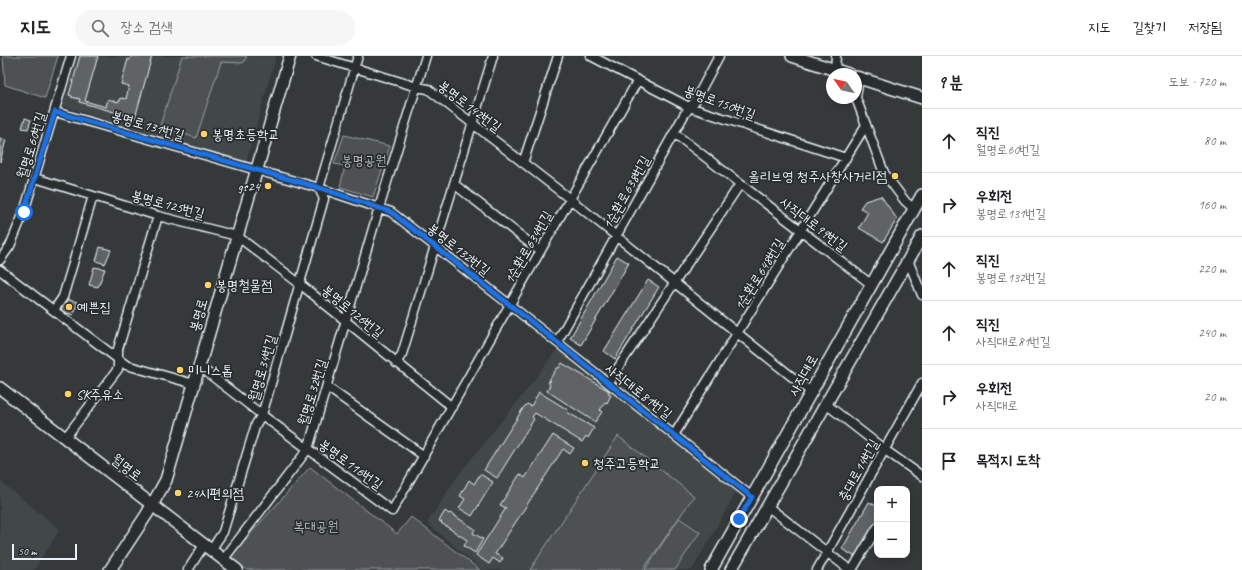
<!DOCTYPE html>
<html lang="ko">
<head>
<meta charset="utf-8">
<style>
  :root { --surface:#fff; --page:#f6f6f6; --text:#202124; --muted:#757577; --line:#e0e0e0 }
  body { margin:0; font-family:Caveat,"Poor Story",sans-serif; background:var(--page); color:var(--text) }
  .controls { position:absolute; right:12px; bottom:12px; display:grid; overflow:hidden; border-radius:8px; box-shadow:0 2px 10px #0003 }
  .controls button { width:36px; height:36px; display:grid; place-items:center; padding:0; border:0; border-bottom:1px solid var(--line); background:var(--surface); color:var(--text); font:20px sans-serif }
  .compass { position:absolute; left:826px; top:12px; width:36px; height:36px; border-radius:50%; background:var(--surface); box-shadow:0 2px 10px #0003; rotate:304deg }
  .scale { position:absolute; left:12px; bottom:10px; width:65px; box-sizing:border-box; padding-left:4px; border:2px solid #e8f1f8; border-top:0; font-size:11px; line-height:14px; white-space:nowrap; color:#e8f1f8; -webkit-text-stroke:3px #2a2d2e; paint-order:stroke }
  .stop { position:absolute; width:12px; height:12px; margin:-9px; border:3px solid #1a73e8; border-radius:50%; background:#fff }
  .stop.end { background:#1a73e8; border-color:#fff; box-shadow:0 1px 4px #0008 }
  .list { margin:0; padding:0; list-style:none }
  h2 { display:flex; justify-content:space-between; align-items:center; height:52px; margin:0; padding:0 16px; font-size:17px }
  h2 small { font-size:13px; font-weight:400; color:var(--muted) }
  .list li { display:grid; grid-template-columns:26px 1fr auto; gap:12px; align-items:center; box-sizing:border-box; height:64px; padding:0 16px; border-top:1px solid var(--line) }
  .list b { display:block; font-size:15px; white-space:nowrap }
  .list p { margin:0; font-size:13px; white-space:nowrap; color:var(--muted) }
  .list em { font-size:13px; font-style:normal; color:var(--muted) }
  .icon { flex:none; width:22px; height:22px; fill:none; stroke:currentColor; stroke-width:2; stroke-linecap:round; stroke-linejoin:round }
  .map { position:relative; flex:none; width:922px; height:514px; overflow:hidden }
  header { display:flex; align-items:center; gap:24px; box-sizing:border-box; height:56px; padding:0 20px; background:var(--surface); border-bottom:1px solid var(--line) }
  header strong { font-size:19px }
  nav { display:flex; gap:22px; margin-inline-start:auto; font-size:14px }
  .search { width:280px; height:36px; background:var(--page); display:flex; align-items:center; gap:10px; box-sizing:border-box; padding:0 14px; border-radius:22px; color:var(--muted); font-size:15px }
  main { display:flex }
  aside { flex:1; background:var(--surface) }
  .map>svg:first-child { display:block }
  .built { fill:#424647 }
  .green { fill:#4d5152; stroke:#9aa1a5 }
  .building { fill:#5f6365; stroke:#e8f1f8 }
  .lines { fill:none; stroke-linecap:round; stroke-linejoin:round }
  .street-casing { stroke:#e8f1f8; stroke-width:11 }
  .secondary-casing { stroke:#e8f1f8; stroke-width:14 }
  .street { stroke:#2a2d2e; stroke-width:8 }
  .secondary { stroke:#2a2d2e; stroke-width:11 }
  .route { stroke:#1a73e8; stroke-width:5 }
  .poi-dot { fill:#ffd166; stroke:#2a2d2e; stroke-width:1.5 }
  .labels { text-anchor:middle; stroke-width:3.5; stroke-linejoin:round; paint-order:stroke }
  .street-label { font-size:14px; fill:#e8f1f8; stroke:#2a2d2e }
  .poi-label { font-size:14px; fill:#e8f1f8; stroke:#2a2d2e; text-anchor:start }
  .park-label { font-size:14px; fill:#b2b9be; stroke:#2a2d2e }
</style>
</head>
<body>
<header>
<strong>지도</strong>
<div class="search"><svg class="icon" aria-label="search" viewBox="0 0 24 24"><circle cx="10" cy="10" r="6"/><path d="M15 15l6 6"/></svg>장소 검색</div>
<nav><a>지도</a><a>길찾기</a><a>저장됨</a></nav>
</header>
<main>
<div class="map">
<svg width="922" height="514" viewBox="0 0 922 514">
  <rect width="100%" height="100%" fill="#35393a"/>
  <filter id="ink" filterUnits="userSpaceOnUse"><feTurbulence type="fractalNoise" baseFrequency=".025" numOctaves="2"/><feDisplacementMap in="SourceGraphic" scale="8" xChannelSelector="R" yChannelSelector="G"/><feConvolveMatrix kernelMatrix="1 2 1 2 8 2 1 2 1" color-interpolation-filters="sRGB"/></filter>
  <g filter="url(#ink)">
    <path class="built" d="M76,0H276L246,106L62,50Z
      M558,292L737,435L692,514H482L427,467L459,418L525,336Z
      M0,425L60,473L34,514H0Z"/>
    <path class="green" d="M3,0H58L45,42L5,29Z
      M182,0H247L243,7L221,6L196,82L160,70Z
      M344,79L390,90L373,141L340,131L345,110L334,108Z
      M618,380L694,440L643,514H530Z
      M310,411L397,478L411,461L480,514H247L230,501Z
      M679,462L700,476L675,514H645Z"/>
    <path class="building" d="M80,0H98L85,45L106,51L108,43L117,46L118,45H120L121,42L126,43L129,30L121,28L128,3L130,4L131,0H152L135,62L79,46L80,43L71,41L72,40L69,39Z
      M25,62L31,64L28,73L22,72Z
      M0,82L6,84L0,106Z
      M881,140L897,163L883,186L859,172L868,156L860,152L865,145Z
      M100,191L111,194L105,208L96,205Z
      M617,200L629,207L581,289L570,282Z
      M94,211L105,213L98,231L89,229Z
      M648,224L659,231L615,303L604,295Z
      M65,243L78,246L73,259L61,255Z
      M562,307L609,335L608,337L611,339L607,347L605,346L600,354L602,356L595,366L547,335L550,329L548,326L551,325L549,324L557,312H559Z
      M539,336L568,354L567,356L594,372L588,382L586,380L582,386L535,357L532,361L534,363L497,422L484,414L524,351L527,348L531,350Z
      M553,379L574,392L570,398L563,393L495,498L503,502L500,507L493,502L489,508L476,499L506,452L500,449L520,418L525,422Z
      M480,418L493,426L472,460L459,452L465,443L460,440L469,424L474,428Z
      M869,446L877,450V467L857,502L842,493Z
      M445,455L449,458L450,457L475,473L473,477L483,483L475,497L464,490L467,484L441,467L442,466L439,465Z"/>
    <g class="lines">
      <defs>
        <path id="street" d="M316,0L417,31L428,33L570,143L811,336
          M591,0L689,51L846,102
          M835,14L836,0
          M859,21L856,42L884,117L905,145L914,153
          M55,56L319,132L391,156L510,249L752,441
          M674,77L872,229
          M523,107L558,0
          M35,122L158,160L237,180L300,228L452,351
          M454,128L540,195
          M0,204L10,190L24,156L71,0
          M908,204L922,239
          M0,214L126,309L194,328
          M54,254L63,241L93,140
          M557,286L684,59L695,45L719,0
          M396,307L402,298L493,0
          M199,310L262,359L392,455L638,24
          M608,327L740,128
          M327,331L424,400
          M826,348L885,394L922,420
          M674,379L866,69
          M65,382L118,313V293L158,160
          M767,450L850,514
          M211,494L223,476L256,368L262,359L324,143L319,132L358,0
          M223,504L308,393L379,152L426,0
          M188,514L204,489
          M817,514L922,327
          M852,514L877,472"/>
        <path id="secondary" d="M792,0L848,18
          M856,21L922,42
          M0,332L237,514
          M110,514L147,458L166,424L290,0
          M711,514L922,139
          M731,514L922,180"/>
      </defs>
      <use href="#street" class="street-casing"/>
      <use href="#secondary" class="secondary-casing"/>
      <use href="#street" class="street"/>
      <use href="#secondary" class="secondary"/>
    </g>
  </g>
  <g class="lines" filter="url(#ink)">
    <path class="route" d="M24,156L55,56L320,132L391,156L510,249L752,441L739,463"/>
  </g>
  <g class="poi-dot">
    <circle cx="204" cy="78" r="4"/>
    <circle cx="895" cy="120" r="4"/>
    <circle cx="268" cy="130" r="4"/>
    <circle cx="208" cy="229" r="4"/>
    <circle cx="69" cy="251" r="4"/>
    <circle cx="180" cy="314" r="4"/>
    <circle cx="68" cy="338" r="4"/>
    <circle cx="585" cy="407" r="4"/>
    <circle cx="178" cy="437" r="4"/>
  </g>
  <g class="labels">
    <g class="street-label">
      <text transform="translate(720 46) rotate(20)" y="5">봉명로150번길</text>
      <text transform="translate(470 50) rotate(37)" y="5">봉명로142번길</text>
      <text transform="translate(148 69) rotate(16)" y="5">봉명로131번길</text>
      <text transform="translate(31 89) rotate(-73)" y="5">월명로60번길</text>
      <text transform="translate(626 136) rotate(-61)" y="5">1순환로638번길</text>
      <text transform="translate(168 148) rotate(15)" y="5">봉명로125번길</text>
      <text transform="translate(814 168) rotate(37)" y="5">사직대로99번길</text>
      <text transform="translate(528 191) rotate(-60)" y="5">1순환로634번길</text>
      <text transform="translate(459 193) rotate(38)" y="5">봉명로132번길</text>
      <text transform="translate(759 218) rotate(-58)" y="5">1순환로648번길</text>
      <text transform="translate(353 255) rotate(39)" y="5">봉명로126번길</text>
      <text transform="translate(198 259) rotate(-74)" y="5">봉명로</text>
      <text transform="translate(262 312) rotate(-74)" y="5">월명로34번길</text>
      <text transform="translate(803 319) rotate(-61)" y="5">사직대로</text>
      <text transform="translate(639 335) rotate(38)" y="5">사직대로81번길</text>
      <text transform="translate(312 336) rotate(-73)" y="5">월명로32번길</text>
      <text transform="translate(351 408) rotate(36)" y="5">봉명로116번길</text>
      <text transform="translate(127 411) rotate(38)" y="5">월명로</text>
      <text transform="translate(858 414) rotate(-61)" y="5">충대로14번길</text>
    </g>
    <g class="poi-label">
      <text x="212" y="83">봉명초등학교</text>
      <text x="887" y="125" text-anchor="end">올리브영 청주사창사거리점</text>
      <text x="260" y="135" text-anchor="end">gs24</text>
      <text x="216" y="234">봉명철물점</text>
      <text x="77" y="256">예쁜집</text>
      <text x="188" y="319">미니스톱</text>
      <text x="76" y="343">SK주유소</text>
      <text x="593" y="412">청주고등학교</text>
      <text x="186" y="442">24시편의점</text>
    </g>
    <g class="park-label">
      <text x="364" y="109">봉명공원</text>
      <text x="316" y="475">복대공원</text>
    </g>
  </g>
</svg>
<div class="controls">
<button>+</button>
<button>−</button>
</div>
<svg class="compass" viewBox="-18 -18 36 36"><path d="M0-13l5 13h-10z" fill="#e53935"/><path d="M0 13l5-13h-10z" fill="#757577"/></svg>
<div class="scale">50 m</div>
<div class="stop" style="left:24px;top:156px"></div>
<div class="stop end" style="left:739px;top:463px"></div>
</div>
<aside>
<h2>9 분<small>도보 · 720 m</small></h2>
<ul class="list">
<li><svg class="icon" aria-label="ahead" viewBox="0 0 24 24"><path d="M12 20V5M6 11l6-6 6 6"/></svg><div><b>직진</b><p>월명로60번길</p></div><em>80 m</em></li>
<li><svg class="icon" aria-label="right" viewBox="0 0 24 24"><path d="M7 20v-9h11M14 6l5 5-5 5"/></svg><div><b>우회전</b><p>봉명로131번길</p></div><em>160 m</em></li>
<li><svg class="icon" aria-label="ahead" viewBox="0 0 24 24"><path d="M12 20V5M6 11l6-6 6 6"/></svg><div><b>직진</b><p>봉명로132번길</p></div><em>220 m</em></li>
<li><svg class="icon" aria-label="ahead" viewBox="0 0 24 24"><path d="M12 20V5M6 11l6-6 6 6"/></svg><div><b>직진</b><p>사직대로81번길</p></div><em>240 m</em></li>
<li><svg class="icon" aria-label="right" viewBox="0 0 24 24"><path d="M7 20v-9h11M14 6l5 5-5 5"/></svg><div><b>우회전</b><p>사직대로</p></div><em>20 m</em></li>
<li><svg class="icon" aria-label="arrive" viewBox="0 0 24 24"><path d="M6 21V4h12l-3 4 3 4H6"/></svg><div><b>목적지 도착</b></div></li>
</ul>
</aside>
</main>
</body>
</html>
